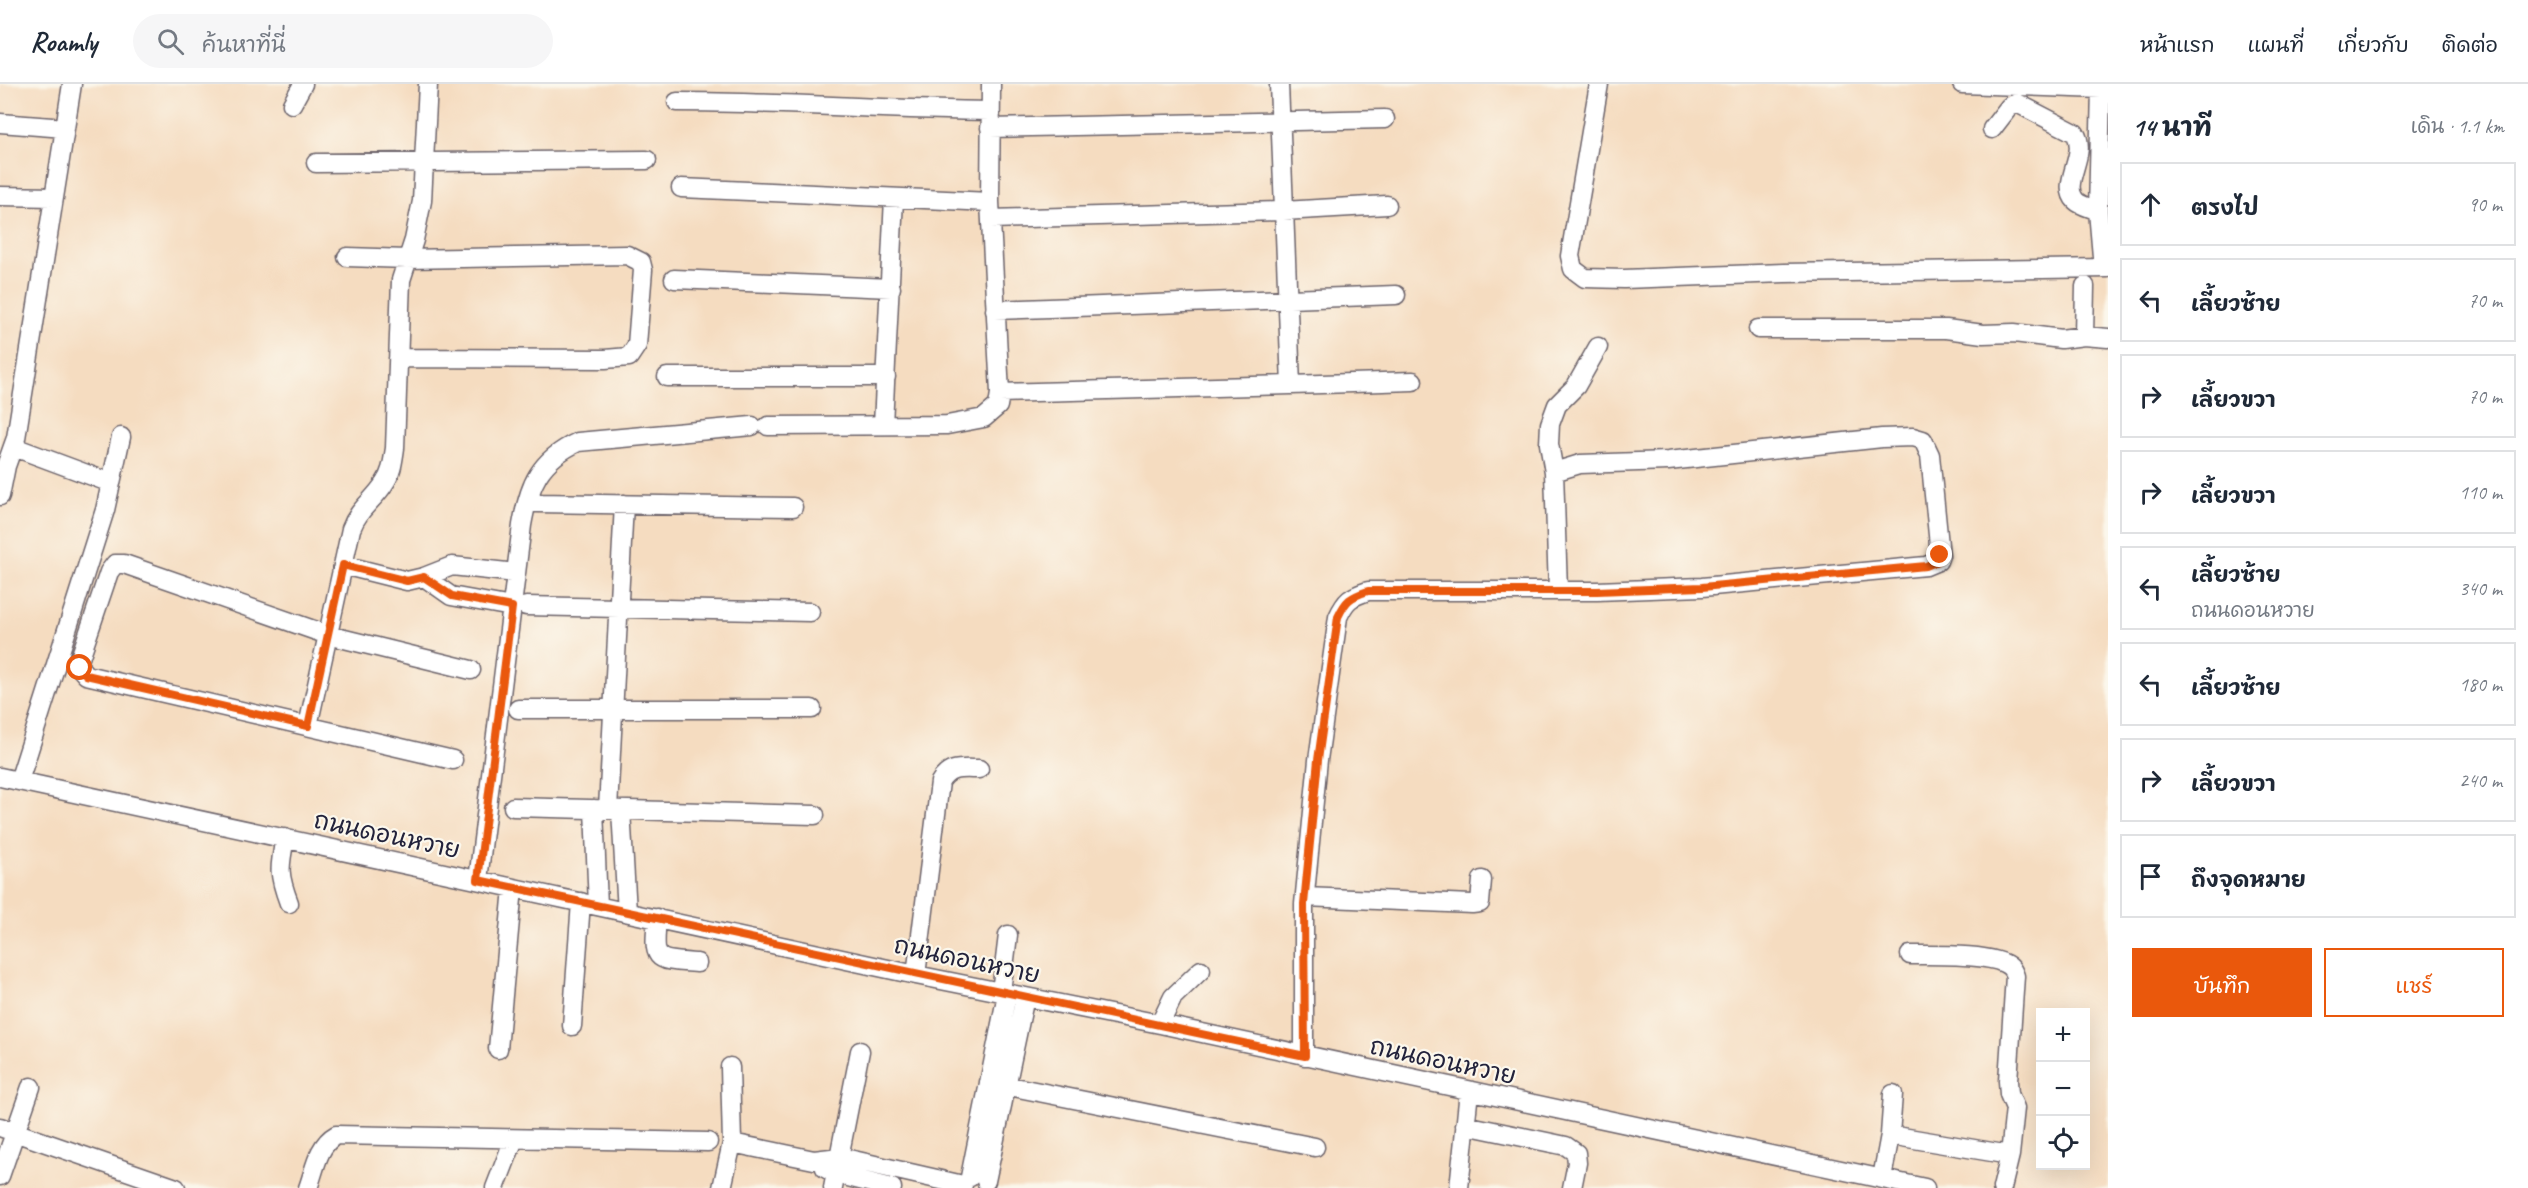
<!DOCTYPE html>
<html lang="th">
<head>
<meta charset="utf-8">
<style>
  :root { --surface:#fff; --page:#f6f6f7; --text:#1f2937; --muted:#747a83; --line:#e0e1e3; --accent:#ea580c }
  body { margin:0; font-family:Caveat,"Playpen Sans Thai",sans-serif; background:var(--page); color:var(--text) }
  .controls { position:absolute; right:18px; bottom:18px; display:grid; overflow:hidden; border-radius:0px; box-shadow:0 6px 24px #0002 }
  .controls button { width:54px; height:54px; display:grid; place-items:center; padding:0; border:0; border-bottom:2px solid var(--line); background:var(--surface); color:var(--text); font:30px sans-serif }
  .stop { position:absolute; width:18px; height:18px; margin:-14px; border:4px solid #ea580c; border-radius:50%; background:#fff }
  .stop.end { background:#ea580c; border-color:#fff; box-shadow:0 2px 6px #0008 }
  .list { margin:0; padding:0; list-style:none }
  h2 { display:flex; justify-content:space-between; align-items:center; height:78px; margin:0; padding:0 24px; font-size:26px }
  h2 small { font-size:20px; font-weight:400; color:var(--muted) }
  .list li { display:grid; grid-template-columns:39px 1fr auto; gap:18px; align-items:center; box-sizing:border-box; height:84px; margin:0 12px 12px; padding:0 12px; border:2px solid var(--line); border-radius:0px }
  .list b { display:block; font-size:22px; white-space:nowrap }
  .list p { margin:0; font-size:20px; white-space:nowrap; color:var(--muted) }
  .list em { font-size:20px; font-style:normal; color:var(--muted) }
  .actions { display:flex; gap:12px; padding:18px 24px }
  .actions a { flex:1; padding:14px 0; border:2px solid var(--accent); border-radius:0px; text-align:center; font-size:21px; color:var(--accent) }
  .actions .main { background:var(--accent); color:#fff }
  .icon { flex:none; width:33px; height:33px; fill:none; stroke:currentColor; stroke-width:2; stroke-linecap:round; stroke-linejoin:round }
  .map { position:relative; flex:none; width:2108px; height:1104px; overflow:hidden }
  header { display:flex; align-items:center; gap:36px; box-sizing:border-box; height:84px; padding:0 30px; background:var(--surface); border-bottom:2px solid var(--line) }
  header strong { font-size:28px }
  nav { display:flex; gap:33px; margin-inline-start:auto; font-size:21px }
  .search { width:420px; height:54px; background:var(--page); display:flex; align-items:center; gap:15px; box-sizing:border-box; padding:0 21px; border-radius:33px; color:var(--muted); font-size:22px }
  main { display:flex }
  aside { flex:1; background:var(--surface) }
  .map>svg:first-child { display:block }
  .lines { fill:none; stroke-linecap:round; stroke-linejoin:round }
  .minor-casing { stroke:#6c636a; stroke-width:21 }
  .minor { stroke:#fff; stroke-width:18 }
  .route { stroke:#ea580c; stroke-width:8 }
  .labels { text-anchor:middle; stroke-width:4.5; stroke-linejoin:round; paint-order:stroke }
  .street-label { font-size:24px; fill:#22223b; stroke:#fbf7ec }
</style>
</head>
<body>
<header>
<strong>Roamly</strong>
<div class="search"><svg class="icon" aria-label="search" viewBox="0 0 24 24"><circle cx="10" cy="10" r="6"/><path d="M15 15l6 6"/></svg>ค้นหาที่นี่</div>
<nav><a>หน้าแรก</a><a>แผนที่</a><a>เกี่ยวกับ</a><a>ติดต่อ</a></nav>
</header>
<main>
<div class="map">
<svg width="2108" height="1104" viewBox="0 0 2108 1104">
  <rect width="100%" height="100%" fill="#fbf7ec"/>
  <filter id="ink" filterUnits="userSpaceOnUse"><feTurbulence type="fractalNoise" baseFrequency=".0167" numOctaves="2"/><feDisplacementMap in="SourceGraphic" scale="12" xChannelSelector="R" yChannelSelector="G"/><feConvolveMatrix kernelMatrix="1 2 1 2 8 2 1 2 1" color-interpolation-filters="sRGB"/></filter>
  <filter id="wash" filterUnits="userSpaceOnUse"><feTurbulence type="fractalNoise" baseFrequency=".008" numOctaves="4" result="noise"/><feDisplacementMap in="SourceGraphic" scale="24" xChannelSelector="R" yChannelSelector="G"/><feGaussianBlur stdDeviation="1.35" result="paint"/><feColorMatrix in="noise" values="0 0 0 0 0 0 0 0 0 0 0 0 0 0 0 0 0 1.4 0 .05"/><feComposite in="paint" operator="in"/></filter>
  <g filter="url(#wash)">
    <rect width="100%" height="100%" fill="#f5dcc0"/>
  </g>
  <g filter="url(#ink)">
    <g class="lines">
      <defs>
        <path id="minor" d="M1279,0L1291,301L1413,297
          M1599,0L1570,172L1573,185L1585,194L1624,195L1784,189L2108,184
          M1962,0L2101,5L2098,127L2103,184
          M677,18C782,18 886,26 990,27
          M292,20L303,0
          M0,39L65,44
          M990,44L1385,35
          M1992,45L2009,23L2017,19L2075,49C2089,70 2059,100 2076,117C2081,122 2092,124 2098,127
          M316,79L647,76
          M681,104L990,118
          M0,112L54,113
          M991,135L1283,127L1387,121
          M347,173L407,175L627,171L641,178L643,186L637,261L629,273L605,275L398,274
          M674,195L891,204
          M995,226L1396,211
          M1758,245H1946L1983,250L2014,249L2061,255L2084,252L2108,254
          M2084,252L2085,202
          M667,293H886
          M1000,309L1291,301
          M883,341L894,114
          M768,342L947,341L984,334L998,322L1000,309L990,118L991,0
          M14,363L111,399L105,426L19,697
          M1554,388L1549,360L1550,340L1557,321L1576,302L1598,263
          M111,399L121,353
          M0,412L6,382L16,354L72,0
          M538,419L793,423
          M343,481L407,497L424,493
          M526,522L810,528
          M512,523L451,512L424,493L452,482L516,489
          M518,625H812
          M308,642L351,445C359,424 373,417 384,400C392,389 393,377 395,364L401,196L414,156L422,117L428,0
          M453,676L86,591L80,584L79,577L109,488L115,480H124L328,551L471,586
          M0,693L916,891L1160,940L1925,1104
          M513,723L815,731
          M594,725L598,822
          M608,725L624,420
          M621,726L627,828
          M285,754C279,784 278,790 289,819
          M478,796L522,441C529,401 539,376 578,358L752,342
          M1305,813L1472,820L1480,819L1482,796
          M657,834C653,878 654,876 697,879
          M1910,871C1931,871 1996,869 2010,883C2013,886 2014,889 2015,892L2008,997L2009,1010L2015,1024L2010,1071L2002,1104
          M916,891L940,698C949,682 962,685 979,685
          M1001,908L1008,851
          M1160,940L1173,913L1201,886
          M572,942L581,818
          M498,965L513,804
          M1304,972V820L1318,676L1338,533C1346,516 1350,513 1368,507H1597L1702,503L1926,482L1938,477L1940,471L1930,371L1923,356L1913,353L1882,354L1668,377L1580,380L1554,388L1558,506
          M989,998L1315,1063
          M1465,1041L1566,1062L1576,1069L1577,1079L1572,1104
          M0,1043L176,1104
          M1890,1051L2010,1071
          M732,1059L814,1076L840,1073L963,1101
          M825,1084L836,1090L892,1104
          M0,1092L31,1003
          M970,1093L1007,910
          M1882,1094L1890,1051L1893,1010
          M986,1097L1025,913
          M308,1104C315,1085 318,1061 336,1051L708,1058
          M495,1104L514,1055
          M722,1104L732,1059L730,983
          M833,1104L860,967
          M1459,1104L1469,1007"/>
      </defs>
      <use href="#minor" class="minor-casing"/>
      <use href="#minor" class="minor"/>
    </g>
  </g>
  <g class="lines" filter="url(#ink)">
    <path class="route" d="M80,584L86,591L308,642L343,481L407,497L424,493L452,512L512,523L478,796L1305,972L1304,820L1318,676L1338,533C1346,516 1350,513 1368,507H1597L1702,503L1926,482L1938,477L1940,471"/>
  </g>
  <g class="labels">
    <g class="street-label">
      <text transform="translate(387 751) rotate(12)" y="8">ถนนดอนหวาย</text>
      <text transform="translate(967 876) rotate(12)" y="8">ถนนดอนหวาย</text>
      <text transform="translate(1443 977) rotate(12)" y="8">ถนนดอนหวาย</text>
    </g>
  </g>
</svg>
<div class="controls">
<button>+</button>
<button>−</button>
<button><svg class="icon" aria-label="locate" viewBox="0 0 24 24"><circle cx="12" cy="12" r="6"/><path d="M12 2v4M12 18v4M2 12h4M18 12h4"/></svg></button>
</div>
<div class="stop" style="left:80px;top:584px"></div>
<div class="stop end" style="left:1940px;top:471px"></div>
</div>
<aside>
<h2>14 นาที<small>เดิน · 1.1 km</small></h2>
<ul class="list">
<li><svg class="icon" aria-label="ahead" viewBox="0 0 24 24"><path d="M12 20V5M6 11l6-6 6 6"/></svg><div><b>ตรงไป</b></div><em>90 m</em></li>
<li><svg class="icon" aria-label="left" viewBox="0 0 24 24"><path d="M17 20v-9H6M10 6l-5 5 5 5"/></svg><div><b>เลี้ยวซ้าย</b></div><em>70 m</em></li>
<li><svg class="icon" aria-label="right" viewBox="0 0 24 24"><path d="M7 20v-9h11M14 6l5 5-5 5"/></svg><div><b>เลี้ยวขวา</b></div><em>70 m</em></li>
<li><svg class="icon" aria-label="right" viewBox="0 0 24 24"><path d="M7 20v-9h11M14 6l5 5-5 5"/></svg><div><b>เลี้ยวขวา</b></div><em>110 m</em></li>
<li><svg class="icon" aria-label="left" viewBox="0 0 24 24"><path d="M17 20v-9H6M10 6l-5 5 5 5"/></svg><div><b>เลี้ยวซ้าย</b><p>ถนนดอนหวาย</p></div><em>340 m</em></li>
<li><svg class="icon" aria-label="left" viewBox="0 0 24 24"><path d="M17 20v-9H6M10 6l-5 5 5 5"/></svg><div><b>เลี้ยวซ้าย</b></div><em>180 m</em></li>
<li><svg class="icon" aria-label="right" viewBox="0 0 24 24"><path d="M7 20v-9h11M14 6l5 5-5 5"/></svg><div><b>เลี้ยวขวา</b></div><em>240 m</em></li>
<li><svg class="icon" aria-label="arrive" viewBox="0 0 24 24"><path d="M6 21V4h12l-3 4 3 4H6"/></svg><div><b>ถึงจุดหมาย</b></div></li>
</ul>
<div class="actions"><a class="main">บันทึก</a><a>แชร์</a></div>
</aside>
</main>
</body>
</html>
